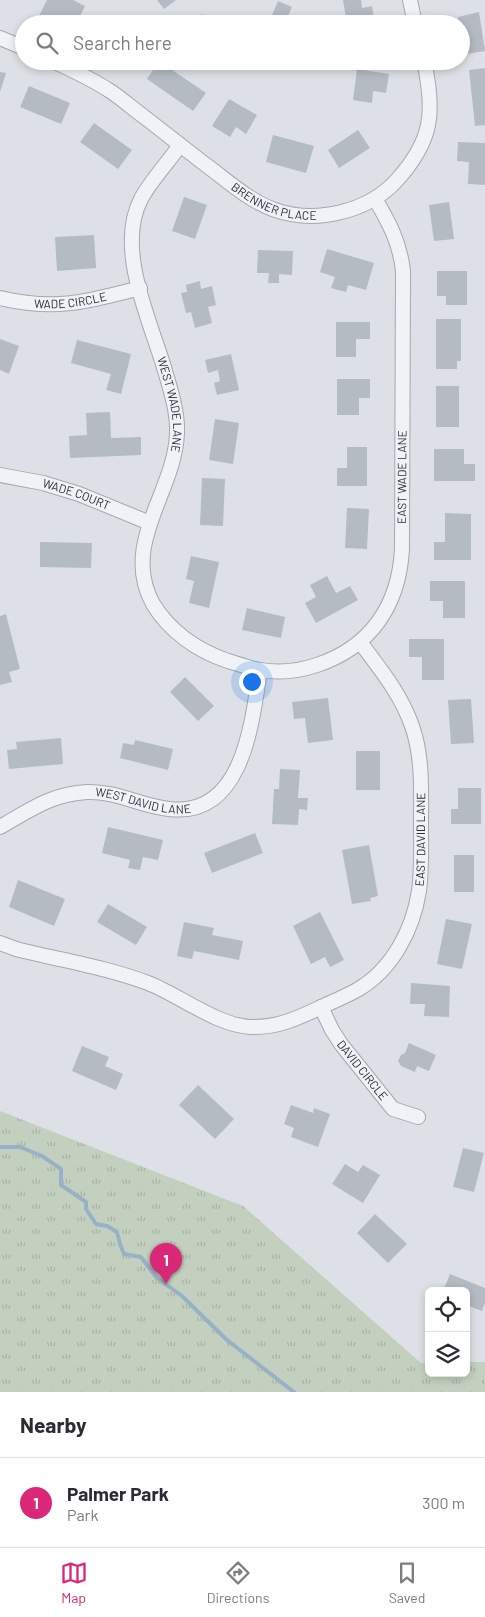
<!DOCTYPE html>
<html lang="en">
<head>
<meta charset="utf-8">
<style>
  :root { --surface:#fff; --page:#f2f2f3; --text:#2b2b33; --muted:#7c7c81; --line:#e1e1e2; --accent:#db2777 }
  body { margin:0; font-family:Barlow,sans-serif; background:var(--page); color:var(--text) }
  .controls { position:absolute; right:15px; bottom:15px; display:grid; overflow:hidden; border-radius:8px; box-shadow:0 2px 8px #0003 }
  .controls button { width:45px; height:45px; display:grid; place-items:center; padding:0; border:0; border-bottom:1px solid var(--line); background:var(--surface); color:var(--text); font:25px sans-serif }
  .you { position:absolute; left:251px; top:681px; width:18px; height:18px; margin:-12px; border:4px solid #fff; border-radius:50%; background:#1a73e8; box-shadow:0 0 0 8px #1a73e833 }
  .badge { display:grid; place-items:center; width:32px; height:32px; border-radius:50%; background:var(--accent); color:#fff; font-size:16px; font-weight:700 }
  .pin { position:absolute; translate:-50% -41px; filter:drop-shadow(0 1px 2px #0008) }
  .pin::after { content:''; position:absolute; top:26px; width:18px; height:15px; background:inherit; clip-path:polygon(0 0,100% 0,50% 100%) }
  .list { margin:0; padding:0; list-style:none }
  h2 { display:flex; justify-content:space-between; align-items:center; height:65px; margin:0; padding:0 20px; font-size:21px }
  h2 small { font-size:16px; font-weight:400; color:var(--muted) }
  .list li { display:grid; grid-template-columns:32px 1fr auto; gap:15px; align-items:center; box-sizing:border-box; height:90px; padding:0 20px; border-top:1px solid var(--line) }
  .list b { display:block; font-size:19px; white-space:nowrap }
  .list p { margin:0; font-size:16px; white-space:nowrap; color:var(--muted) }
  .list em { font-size:16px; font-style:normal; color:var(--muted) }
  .icon { flex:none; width:28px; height:28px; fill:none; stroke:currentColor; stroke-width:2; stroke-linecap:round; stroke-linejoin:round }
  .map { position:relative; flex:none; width:485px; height:1392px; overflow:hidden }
  .search { position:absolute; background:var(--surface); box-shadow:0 2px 8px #0003; left:15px; right:15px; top:15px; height:55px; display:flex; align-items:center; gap:12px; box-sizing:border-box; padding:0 18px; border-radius:28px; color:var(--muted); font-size:19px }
  .sheet { height:155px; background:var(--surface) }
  nav { display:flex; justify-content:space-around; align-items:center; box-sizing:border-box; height:70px; border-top:1px solid var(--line); background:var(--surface); font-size:14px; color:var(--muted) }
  nav a { display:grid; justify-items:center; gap:2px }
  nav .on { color:var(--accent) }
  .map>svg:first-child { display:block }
  .park { fill:url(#park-tufts) }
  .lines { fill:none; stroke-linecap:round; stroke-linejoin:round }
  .stream { stroke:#99b1c6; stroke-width:4 }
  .building { fill:#b5bbc3 }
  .street-casing { stroke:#a3a8b1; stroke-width:16 }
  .street { stroke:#f0f2f5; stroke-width:14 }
  .labels { text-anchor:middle; stroke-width:4.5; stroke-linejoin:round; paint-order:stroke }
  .street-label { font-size:12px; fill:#27303d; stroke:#edf0f4 }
</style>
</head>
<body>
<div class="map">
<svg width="485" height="1392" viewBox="0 0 485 1392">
  <defs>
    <pattern id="park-tufts" width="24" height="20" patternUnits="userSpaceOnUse" patternTransform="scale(1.25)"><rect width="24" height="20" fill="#c4d0bf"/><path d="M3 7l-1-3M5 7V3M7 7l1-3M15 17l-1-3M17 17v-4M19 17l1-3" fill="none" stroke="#a8b3a5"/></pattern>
  </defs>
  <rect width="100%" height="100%" fill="#dde1e7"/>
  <path class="park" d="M0,1111L243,1206L421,1363H429V1373H466V1362H485V1392H0Z"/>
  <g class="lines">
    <path class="stream" d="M0,1147H20L42,1156L61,1169V1185L86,1202V1209L96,1224L107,1226L117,1232L120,1244L124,1254L141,1257L157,1278L182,1296L227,1340L294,1392"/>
  </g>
  <path class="building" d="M47,0H73L85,6L76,24L59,16L55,24L39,16Z
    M157,0H176L164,9Z
    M343,0H361L362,8L372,6L375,24H347Z
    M278,1L292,7L287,19L297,24H268Z
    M479,12L485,51L461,55V24H459L458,17Z
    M201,14L229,23V24H198Z
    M100,15L114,24H94Z
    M159,61L206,93L193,111L147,79Z
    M485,68V125L475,126L469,70Z
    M357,69L389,74L386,93L373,91L372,103L353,100Z
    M0,72L6,73L0,92Z
    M29,86L70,103L61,124L20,107Z
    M229,99L257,115L246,134L236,127L230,137L212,126Z
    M94,123L132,150L118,169L80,142Z
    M358,130L370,148L339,168L328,150Z
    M273,135L314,146L306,173L266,162Z
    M458,142L485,143V185L468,184L469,162L457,161Z
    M184,197L207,205L195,239L172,231Z
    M449,202L454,239L434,241L429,205Z
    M94,235L96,268L57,271L55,237Z
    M327,249L374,263L366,290L348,285L346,292L331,288L335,277L320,272Z
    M258,250L293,251L292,275L279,274V283H268L269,273H257Z
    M437,271H467V305H446V296H437Z
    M200,281L201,289L212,286L216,305L208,307L212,323L195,328L191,312L186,313L181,293L187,292L186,285Z
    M436,319H461V361H457V369H436Z
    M336,322H370V339H356V357H336Z
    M0,339L19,346L9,374L0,370Z
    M77,340L131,354L121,394L106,390L111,374L71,363Z
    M231,354L239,390L217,395L214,383L220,381L218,370L208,373L205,360Z
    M337,379H370V398H359V415H337Z
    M436,386H459V427H436Z
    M110,412L111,438L141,437V455L70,458L69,436L87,435L86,413Z
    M215,419L239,423L233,464L209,460Z
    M347,447H367V486H337V468H347Z
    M434,449H464V464H475V481H434Z
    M202,478L225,479L223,526L200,525Z
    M347,508L369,509L367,549L345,548Z
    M445,513L471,514V560H434V542H445Z
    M40,542L92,543L91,568L40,567Z
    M191,556L219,562L209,608L189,603L194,581L186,579Z
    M327,576L336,593L350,586L358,600L316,623L305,603L316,597L310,585Z
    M430,581H465V618H443V601H430Z
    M247,608L285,617L281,638L242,630Z
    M6,614L20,669L9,672L12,682L0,685V616Z
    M409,639H444V680H422V657H409Z
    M185,677L214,706L198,721L170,692Z
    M328,698L333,740L308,743L305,718L294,719L292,702Z
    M471,699L474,743L451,744L448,700Z
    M61,738L63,764L9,769L7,750L17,749L16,742Z
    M135,740L173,749L168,770L120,758L123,743L134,745Z
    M356,751H380V790H356Z
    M280,769L300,770L298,798H308L307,810L299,809L298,825L272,824L274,789H279Z
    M458,788H481V824H451V809H458Z
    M108,827L163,840L158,860L143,857L140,870L128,868L130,860L102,853Z
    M255,833L263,853L212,873L204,853Z
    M369,845L378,896L370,898L371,901L352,904L342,850Z
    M454,855H474V892H454Z
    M18,880L65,899L54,926L9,907Z
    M108,904L147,927L136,945L97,922Z
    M320,912L344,960L330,967L325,957L311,964L293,926Z
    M446,919L472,924L462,969L437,964Z
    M184,922L214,928L212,935L243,941L239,960L194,951L192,959L177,956Z
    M411,983L450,986L449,1017L424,1016L425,1004H410Z
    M409,1043L436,1055L429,1071L417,1066L415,1072L401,1066L398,1061L401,1055L405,1053Z
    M82,1046L109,1057L105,1066L123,1074L116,1090L72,1071Z
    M198,1085L234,1119L215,1139L179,1105Z
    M291,1105L313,1113L314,1108L330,1114L318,1147L291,1137L294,1128L284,1124Z
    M463,1148L484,1153L474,1192L453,1187Z
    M345,1164L358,1172L363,1165L380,1175L363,1203L332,1184Z
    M375,1214L407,1244L388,1263L357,1233Z
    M450,1274L485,1288V1303L482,1311L466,1305V1291H443Z"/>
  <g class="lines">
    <defs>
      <g id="street">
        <path d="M410,0L415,24"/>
        <path d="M0,38L24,48"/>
        <path id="s1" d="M53,61C72,70 92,79 110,91C121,98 132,108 143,116C164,132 185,149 206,165C228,181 249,201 275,210C316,224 368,212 397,180C433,140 435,112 424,61"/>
        <path id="s2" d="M180,145C168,163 151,180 141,199C116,247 148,316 163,364C169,385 178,410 177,433C175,492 120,544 153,604C170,632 198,651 228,661C238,664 249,668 260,670C278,673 299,671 317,665C371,647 399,605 402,549L403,271C400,243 389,222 375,199"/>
        <path id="s3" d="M0,298C56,311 86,302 140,288"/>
        <path id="s4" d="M0,475L43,483L79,494L150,523"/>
        <path id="s5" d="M0,827C30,810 51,794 87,792C116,791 141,806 169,809C243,818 252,723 260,670"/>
        <path id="s6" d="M0,943L16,949C59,960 106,967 148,983C179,995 218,1026 251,1027C281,1028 304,1015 330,1003C339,999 348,995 357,990C392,970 413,930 419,891C422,869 421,845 421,823C421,791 423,757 412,726C401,694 380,669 360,642"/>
        <path id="s7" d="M321,1007L332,1030L341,1044L393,1109L418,1117"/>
      </g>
    </defs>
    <use href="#street" class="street-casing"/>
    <use href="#street" class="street"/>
  </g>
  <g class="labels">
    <g class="street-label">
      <text dy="4" stroke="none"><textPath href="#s1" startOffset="265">BRENNER PLACE</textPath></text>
      <text dy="4" stroke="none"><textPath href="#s3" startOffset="71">WADE CIRCLE</textPath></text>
      <text dy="4" stroke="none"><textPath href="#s2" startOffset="279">WEST WADE LANE</textPath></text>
      <text dy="4" stroke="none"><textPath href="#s2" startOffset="899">EAST WADE LANE</textPath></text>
      <text dy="4" stroke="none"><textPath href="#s4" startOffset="79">WADE COURT</textPath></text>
      <text dy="4" stroke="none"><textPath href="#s5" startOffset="152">WEST DAVID LANE</textPath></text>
      <text dy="4" stroke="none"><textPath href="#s6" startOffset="552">EAST DAVID LANE</textPath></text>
      <text dy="4" stroke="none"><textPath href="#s7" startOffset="76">DAVID CIRCLE</textPath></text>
    </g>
  </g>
</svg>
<div class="controls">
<button><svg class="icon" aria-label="locate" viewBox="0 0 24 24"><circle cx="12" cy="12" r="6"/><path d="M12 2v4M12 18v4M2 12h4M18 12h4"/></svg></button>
<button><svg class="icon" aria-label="layers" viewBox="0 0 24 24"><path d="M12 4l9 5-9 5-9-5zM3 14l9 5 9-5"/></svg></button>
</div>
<div class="you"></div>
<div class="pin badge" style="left:166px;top:1284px">1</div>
<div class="search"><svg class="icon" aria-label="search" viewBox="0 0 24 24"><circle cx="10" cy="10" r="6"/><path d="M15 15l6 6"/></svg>Search here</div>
</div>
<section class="sheet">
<h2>Nearby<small></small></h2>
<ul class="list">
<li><span class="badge">1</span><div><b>Palmer Park</b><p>Park</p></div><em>300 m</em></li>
</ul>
</section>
<nav>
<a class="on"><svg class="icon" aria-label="map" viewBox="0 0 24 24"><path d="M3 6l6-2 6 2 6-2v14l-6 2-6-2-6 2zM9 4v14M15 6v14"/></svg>Map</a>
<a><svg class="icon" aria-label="directions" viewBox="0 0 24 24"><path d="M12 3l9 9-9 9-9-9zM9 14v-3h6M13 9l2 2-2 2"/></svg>Directions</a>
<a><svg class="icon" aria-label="saved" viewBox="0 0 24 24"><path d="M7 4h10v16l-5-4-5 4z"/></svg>Saved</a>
</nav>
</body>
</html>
